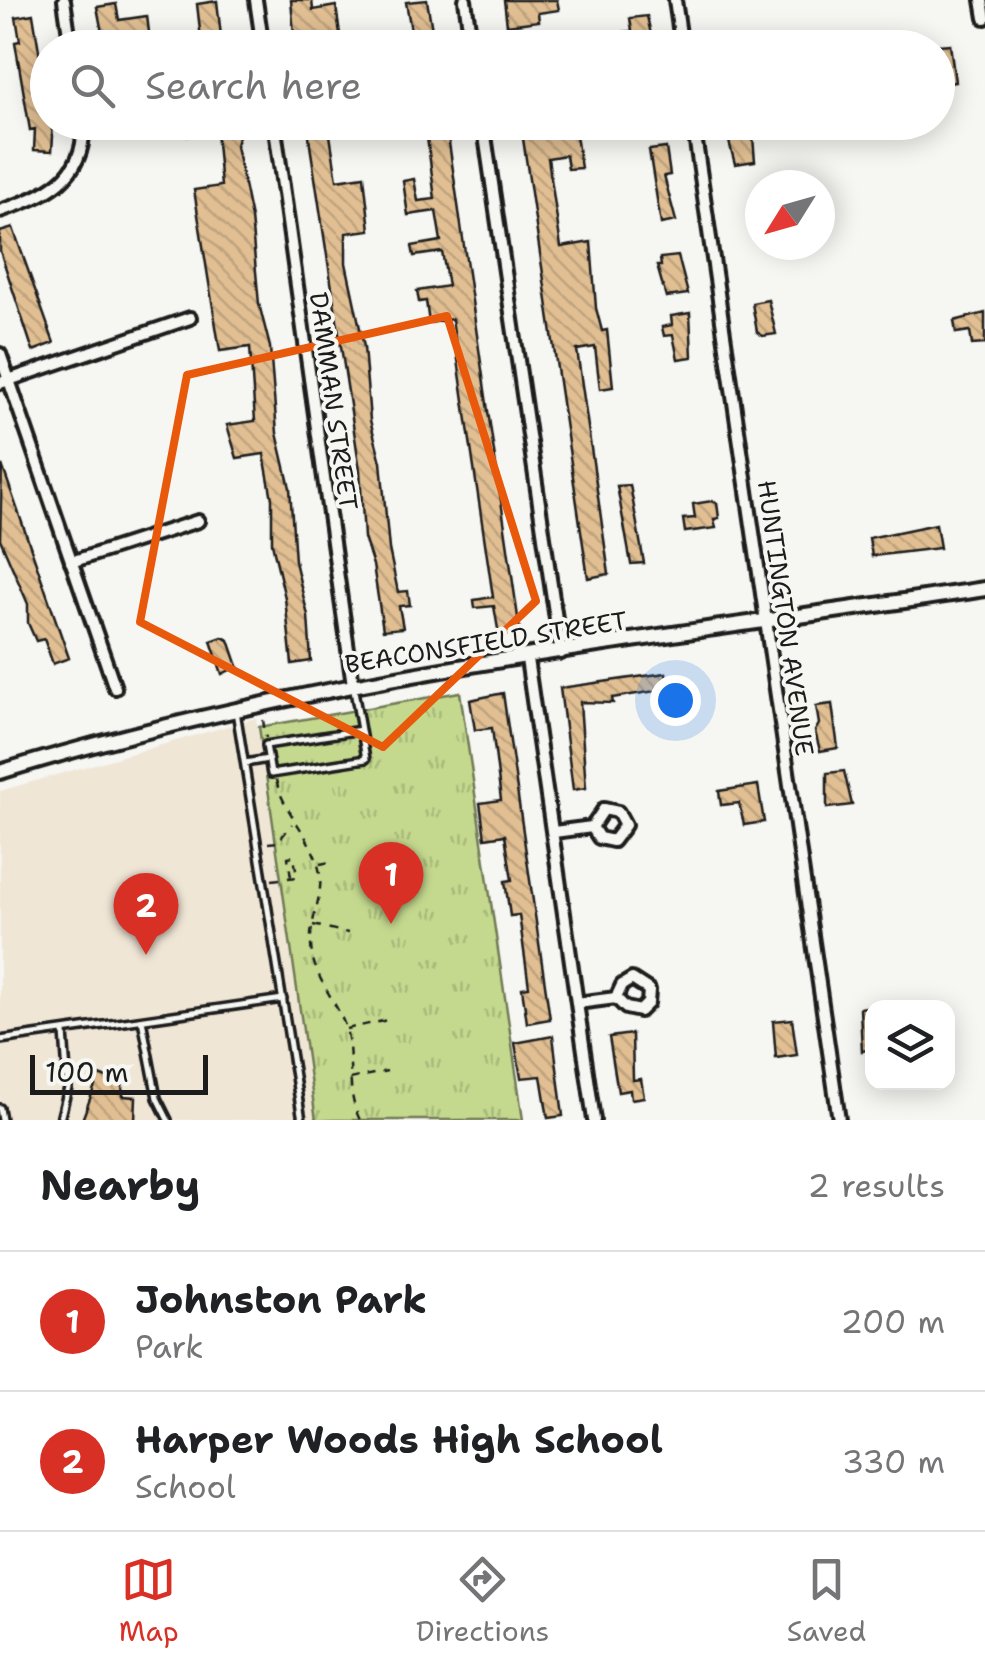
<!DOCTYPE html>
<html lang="en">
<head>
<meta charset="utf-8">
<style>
  :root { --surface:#fff; --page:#f2f2f2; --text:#202124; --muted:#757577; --line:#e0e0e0; --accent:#d93025 }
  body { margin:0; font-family:"Shantell Sans",sans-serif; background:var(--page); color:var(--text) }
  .controls { position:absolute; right:30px; bottom:30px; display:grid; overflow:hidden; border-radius:20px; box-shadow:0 5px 25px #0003 }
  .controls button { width:90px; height:90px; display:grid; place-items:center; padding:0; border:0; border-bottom:2px solid var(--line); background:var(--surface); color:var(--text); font:50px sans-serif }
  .compass { position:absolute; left:745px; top:170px; width:90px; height:90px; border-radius:50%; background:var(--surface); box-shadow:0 5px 25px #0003; rotate:233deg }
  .scale { position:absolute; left:30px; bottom:25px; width:178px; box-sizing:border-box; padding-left:10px; border:5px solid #1c1c1c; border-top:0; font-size:28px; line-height:35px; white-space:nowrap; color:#1c1c1c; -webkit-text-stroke:8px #f6f6f2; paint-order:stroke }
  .you { position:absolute; left:675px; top:700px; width:35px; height:35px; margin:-25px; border:8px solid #fff; border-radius:50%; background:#1a73e8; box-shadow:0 0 0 15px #1a73e833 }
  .badge { display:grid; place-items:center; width:65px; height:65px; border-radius:50%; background:var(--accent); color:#fff; font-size:32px; font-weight:700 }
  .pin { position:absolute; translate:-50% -82px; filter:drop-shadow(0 2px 5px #0008) }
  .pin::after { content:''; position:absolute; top:52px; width:35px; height:30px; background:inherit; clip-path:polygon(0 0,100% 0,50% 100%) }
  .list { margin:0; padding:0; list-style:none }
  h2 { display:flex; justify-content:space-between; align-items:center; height:130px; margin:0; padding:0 40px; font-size:42px }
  h2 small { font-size:32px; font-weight:400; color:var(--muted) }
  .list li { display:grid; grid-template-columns:65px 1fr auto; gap:30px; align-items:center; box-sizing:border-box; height:140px; padding:0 40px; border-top:2px solid var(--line) }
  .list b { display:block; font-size:38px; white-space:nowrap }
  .list p { margin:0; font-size:32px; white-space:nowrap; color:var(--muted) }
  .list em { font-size:32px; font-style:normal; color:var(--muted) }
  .icon { flex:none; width:55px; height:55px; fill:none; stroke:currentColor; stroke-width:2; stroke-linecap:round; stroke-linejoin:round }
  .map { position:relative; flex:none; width:985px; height:1120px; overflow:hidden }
  .search { position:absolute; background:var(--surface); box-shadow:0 5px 25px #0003; left:30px; right:30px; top:30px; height:110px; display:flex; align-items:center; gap:25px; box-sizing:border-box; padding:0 35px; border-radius:55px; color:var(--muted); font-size:38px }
  .sheet { height:410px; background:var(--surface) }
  nav { display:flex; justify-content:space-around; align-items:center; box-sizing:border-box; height:140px; border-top:2px solid var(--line); background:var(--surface); font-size:28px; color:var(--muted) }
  nav a { display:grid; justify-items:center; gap:5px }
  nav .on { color:var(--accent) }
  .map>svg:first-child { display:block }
  .built { fill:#f0e6d6 }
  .grass { fill:url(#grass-tufts); stroke:#707a55; stroke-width:2.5 }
  .building { fill:url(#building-back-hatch); stroke:#1c1c1c; stroke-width:2.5 }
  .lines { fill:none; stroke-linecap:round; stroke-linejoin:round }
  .service-casing { stroke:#1c1c1c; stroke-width:12 }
  .minor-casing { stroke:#1c1c1c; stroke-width:18 }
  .tertiary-casing { stroke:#1c1c1c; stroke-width:20 }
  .path { stroke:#1c1c1c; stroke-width:2.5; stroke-dasharray:8 8; stroke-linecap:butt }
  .service { stroke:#f6f6f2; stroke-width:5 }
  .minor { stroke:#f6f6f2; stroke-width:10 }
  .tertiary { stroke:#f6f6f2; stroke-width:12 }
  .marked { fill:none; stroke:#e8590c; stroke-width:8; stroke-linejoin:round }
  .labels { text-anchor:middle; stroke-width:8; stroke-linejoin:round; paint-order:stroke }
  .street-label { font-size:25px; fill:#1c1c1c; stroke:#f6f6f2 }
</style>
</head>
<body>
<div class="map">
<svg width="985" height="1120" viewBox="0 0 985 1120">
  <defs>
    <pattern id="grass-tufts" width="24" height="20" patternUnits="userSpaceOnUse" patternTransform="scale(2.5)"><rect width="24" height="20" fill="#c4d98e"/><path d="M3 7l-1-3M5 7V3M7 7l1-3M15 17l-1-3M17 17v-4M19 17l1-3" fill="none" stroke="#a8ba7a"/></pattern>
    <pattern id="building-back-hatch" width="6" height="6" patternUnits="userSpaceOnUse" patternTransform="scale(2.5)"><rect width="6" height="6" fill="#e1bf93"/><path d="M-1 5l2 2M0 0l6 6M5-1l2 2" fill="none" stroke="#c0a47e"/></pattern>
  </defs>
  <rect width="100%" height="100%" fill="#f6f6f2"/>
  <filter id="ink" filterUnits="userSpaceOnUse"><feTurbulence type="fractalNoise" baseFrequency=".01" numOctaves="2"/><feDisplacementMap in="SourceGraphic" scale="20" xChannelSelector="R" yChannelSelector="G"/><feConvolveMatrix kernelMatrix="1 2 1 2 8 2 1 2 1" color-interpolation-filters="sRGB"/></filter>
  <g filter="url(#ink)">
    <path class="built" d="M256,718L316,1120H0V791Z"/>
    <path class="grass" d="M460,692L523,1120H316L259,727Z"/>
    <path class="building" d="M291,0H312L313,10L336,6L342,48L295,46Z
      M427,0L435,48H414L406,2Z
      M504,0H557L559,10L538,13L539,21L507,25Z
      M217,1L221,36L201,39L197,4Z
      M116,4L119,20L147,16L151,48H105L97,7Z
      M33,14L53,136L52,151L34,150L35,129L30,130L15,42L20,41L16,17Z
      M647,16L653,44L631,48L623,32L632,31L630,18Z
      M950,44L955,82L938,85V45Z
      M241,122L236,146L251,218L259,304L270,347L277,433L290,488L295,561L308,616L311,661L292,664L285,598L272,543V499L264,454L237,458L227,425L255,421L250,347L220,351L194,190L221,186L216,132L188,136L186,124Z
      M314,122H328L337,180L364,176L370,230L346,233V263L364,347L370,420L381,462L389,549L398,592L408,591L410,605L399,606L403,628L383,630L373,565L364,538L360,470L310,145L308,123Z
      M425,122H446L520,631L499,635L494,606L475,608L474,600L493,597L452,319L429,323L426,301L419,302L417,291L448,286L442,252L414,256L412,246L441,241L436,211L408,215L403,181L414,179L418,201L435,199Z
      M574,122L581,168L568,169L566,155L548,158L561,247L591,242L596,308L602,331L607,330L613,387L600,389L595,347L577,350L609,574L588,578L521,125Z
      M752,125L755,161L735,164L726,130Z
      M666,148L670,175L664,176L676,221L661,224L649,150Z
      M13,228L54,343L33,351L0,251V232Z
      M678,256L688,294L666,297L657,266H661L660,258Z
      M768,300L776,334L763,336L757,332L752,303Z
      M690,313L692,357L678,359L673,335L664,336L662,327L672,325L671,316Z
      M985,313V344L972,345L970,331L956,333L954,321Z
      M2,465L69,658L53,664L44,639L36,641L28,623V604L0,539Z
      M630,485L644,563L631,564L617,486Z
      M712,501L717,503L719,518L714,519L716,528L685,532L683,519L695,518L693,504Z
      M936,524L940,548L872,556L869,538Z
      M222,637L229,640L238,666L222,674L211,641Z
      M666,673L668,689L612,698L613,703L580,702L586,788L573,790L560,688Z
      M503,693L550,1019L527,1023L522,988L529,987L519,915L510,916L505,881L512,880L505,835L485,838L480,803L501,800L492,728L475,730L470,700Z
      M832,704L838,748L820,751L815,731L819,724L816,706Z
      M844,771L852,805L827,808V773Z
      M758,785L764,822L744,825L739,803L721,805L719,791Z
      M872,1006V1049L862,1051L860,1008Z
      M792,1019L797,1055L776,1058L773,1021Z
      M632,1034L633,1080L641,1079L644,1097L631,1099L630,1090L618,1092L609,1037Z
      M553,1036L563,1116L548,1118L541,1076L521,1078L515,1043Z
      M99,1075L122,1084L123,1096L136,1097L135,1120H82Z"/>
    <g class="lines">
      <defs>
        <path id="service" d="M354,690L366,759L271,774L266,745L361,730
          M236,711L302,1120
          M245,763L268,759
          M142,1020L157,1098L168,1120
          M0,1040L283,999
          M0,1108L2,1120
          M60,1120L68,1088L64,1032"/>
        <path id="minor" d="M64,0L71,48
          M256,0L263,48
          M465,0L472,48
          M675,0L682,48
          M982,0L985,18
          M274,122L353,685
          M483,122L561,653
          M693,122L839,1120
          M0,211C45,196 87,178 83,122
          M0,354L115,688
          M0,383L190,318
          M71,562L198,521
          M527,659L594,1120
          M554,832L592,827L599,838L613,841L625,825L618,812L604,809L592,827
          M577,1003L616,998L626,1008L640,1011L648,1003L649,990L632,979L622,985L616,998"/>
        <path id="tertiary" d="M0,772C319,673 655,639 985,589"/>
      </defs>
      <use href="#service" class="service-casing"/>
      <use href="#minor" class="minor-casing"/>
      <use href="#tertiary" class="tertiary-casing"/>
      <path class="path" d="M263,720L266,738
        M276,780C284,814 312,836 319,869C325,895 309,919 311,945C312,977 337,1000 346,1029C354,1059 345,1091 360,1120
        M268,843L278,842L292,824
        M320,864L335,861
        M272,880L297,877L294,856L288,857L291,877
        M313,925L348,933
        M346,1029L392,1019
        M350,1079L387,1071"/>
      <use href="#service" class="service"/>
      <use href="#minor" class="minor"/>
      <use href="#tertiary" class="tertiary"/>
    </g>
  </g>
  <path class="marked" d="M447,316L536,601L383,747L140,622L187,375Z"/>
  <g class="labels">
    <g class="street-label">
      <text transform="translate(334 401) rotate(82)" y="9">DAMMAN STREET</text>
      <text transform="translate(786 618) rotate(82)" y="9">HUNTINGTON AVENUE</text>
      <text transform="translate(486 642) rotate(-9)" y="9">BEACONSFIELD STREET</text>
    </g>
  </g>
</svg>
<div class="controls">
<button><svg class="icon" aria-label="layers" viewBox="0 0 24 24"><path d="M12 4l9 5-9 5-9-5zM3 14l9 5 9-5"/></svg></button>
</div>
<svg class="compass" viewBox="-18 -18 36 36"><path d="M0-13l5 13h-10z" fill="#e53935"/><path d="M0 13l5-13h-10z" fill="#757577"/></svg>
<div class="scale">100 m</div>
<div class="you"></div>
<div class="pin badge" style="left:391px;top:924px">1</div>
<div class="pin badge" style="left:146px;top:955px">2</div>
<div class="search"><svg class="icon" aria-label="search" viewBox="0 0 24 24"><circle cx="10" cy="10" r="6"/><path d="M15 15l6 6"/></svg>Search here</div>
</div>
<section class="sheet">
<h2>Nearby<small>2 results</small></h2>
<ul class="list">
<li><span class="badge">1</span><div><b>Johnston Park</b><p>Park</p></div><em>200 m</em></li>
<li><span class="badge">2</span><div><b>Harper Woods High School</b><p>School</p></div><em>330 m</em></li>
</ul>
</section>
<nav>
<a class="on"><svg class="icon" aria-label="map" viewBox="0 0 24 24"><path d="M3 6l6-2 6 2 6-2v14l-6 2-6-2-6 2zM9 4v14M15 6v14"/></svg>Map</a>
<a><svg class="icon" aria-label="directions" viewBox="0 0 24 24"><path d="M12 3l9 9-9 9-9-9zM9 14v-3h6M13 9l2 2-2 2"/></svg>Directions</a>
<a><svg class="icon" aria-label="saved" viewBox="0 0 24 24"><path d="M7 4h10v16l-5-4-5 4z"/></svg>Saved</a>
</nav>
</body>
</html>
